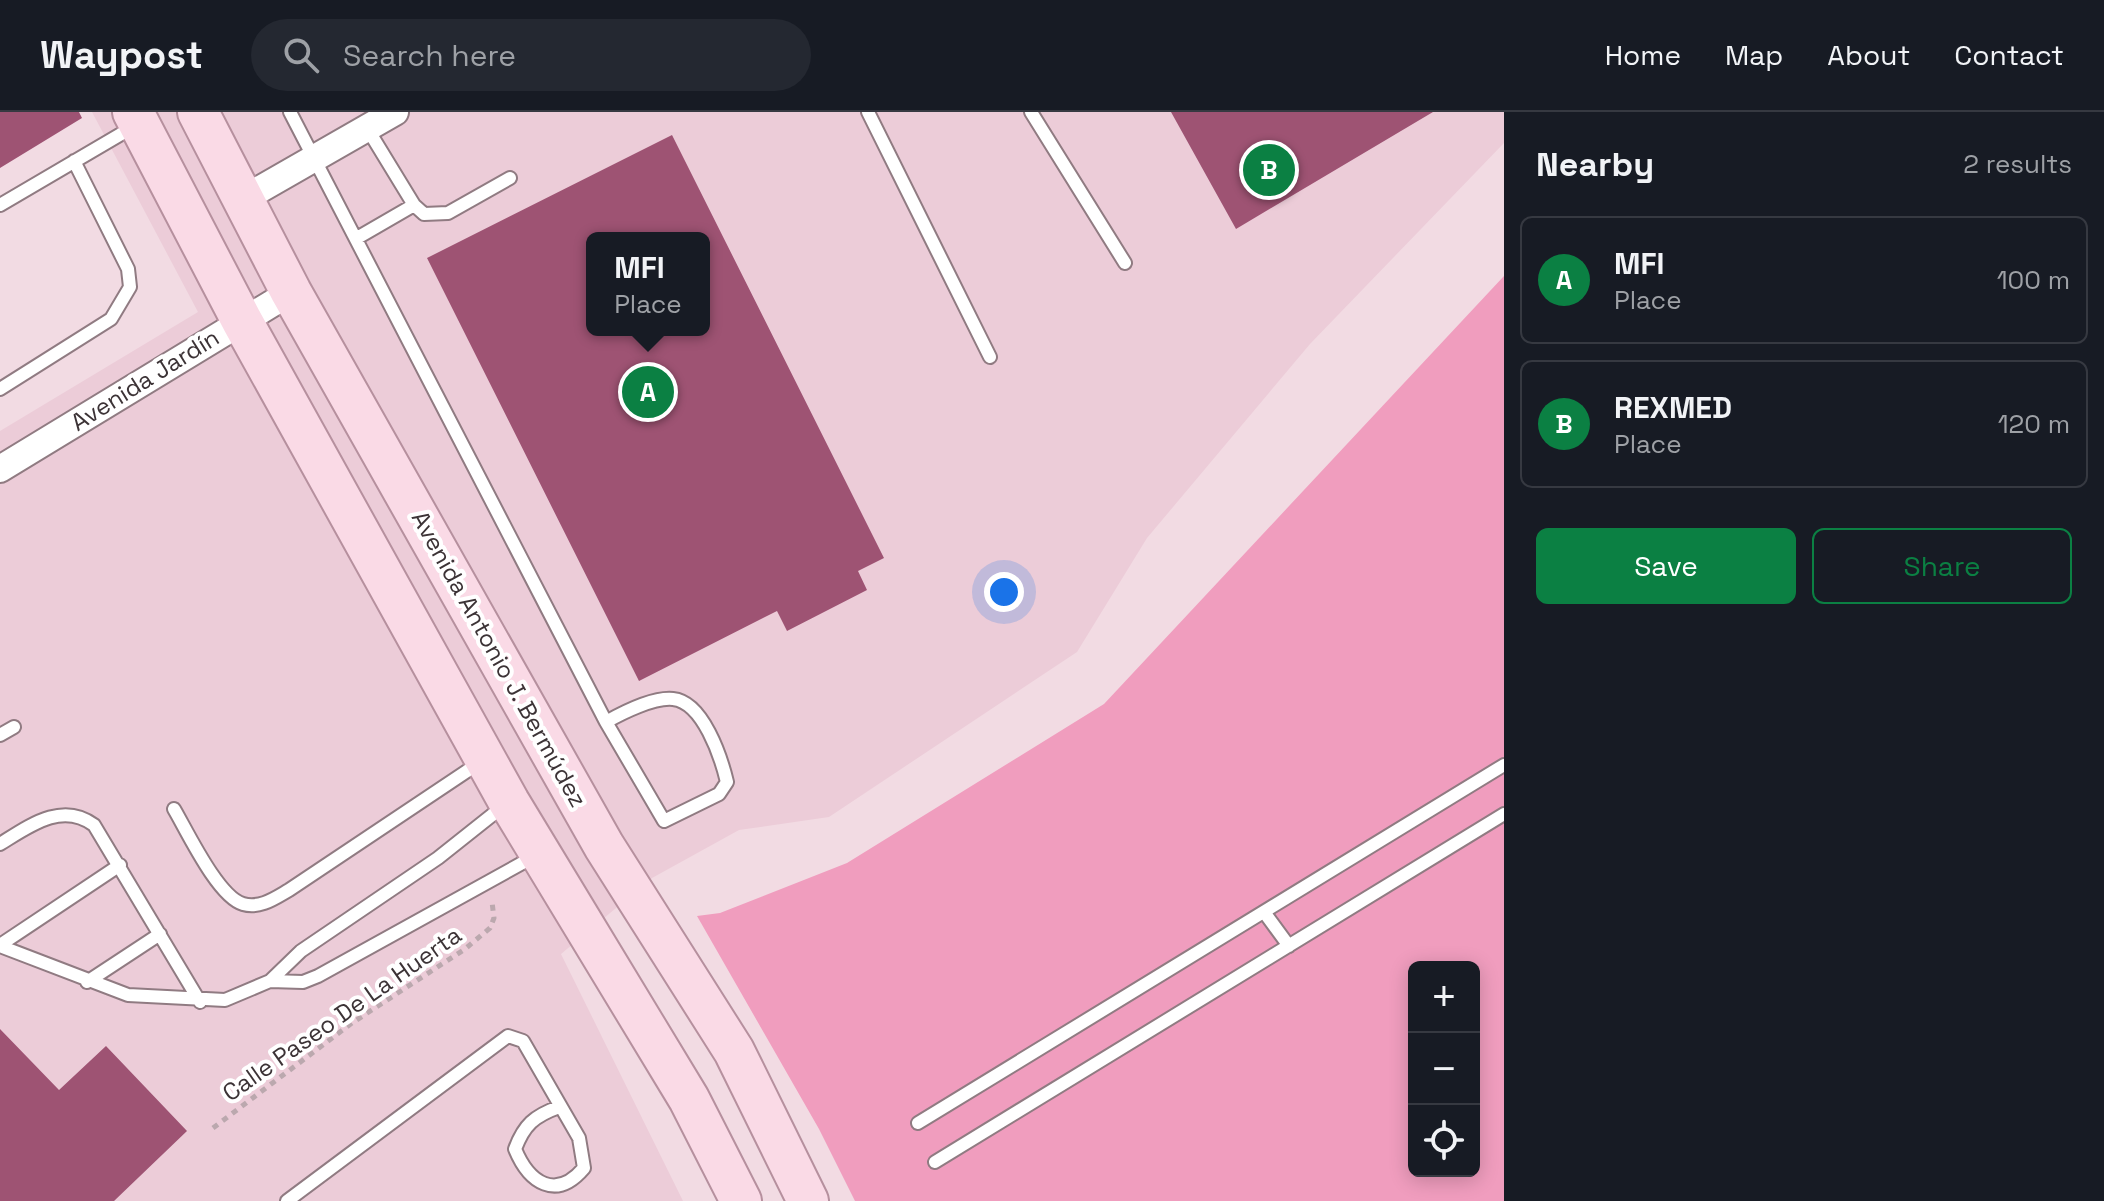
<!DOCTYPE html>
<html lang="en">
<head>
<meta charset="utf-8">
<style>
  :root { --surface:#171b24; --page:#242831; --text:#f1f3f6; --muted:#9ea1a6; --line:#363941; --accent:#0b8043 }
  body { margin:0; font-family:"Space Grotesk",sans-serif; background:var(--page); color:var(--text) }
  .controls { position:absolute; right:24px; bottom:24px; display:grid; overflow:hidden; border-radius:12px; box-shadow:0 4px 20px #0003 }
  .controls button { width:72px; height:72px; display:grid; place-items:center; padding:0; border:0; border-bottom:2px solid var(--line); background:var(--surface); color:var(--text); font:40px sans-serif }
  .you { position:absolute; left:1004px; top:480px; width:28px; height:28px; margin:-20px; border:6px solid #fff; border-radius:50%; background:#1a73e8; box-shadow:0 0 0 12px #1a73e833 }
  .badge { display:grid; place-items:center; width:52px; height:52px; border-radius:50%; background:var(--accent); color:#fff; font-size:26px; font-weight:700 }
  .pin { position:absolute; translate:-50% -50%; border:4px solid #fff; box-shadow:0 2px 8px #0006 }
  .popup { position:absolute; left:586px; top:120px; width:124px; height:104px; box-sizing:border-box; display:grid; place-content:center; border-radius:12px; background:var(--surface); filter:drop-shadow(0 2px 6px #0005); font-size:26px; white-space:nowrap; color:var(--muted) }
  .popup b { font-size:30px; color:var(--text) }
  .popup::after { content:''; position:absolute; left:50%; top:100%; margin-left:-16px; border:16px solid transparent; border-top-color:var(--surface) }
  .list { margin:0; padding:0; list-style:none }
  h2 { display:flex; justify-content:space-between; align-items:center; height:104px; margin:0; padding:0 32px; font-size:34px }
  h2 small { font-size:26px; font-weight:400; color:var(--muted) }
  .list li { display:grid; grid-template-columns:52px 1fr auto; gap:24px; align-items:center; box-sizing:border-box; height:128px; margin:0 16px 16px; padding:0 16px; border:2px solid var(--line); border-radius:12px }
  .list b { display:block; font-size:30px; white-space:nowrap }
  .list p { margin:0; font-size:26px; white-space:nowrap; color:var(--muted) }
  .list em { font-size:26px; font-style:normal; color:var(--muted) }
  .actions { display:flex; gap:16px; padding:24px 32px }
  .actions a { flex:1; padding:18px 0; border:2px solid var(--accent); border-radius:12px; text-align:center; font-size:28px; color:var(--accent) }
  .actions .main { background:var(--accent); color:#fff }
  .icon { flex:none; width:44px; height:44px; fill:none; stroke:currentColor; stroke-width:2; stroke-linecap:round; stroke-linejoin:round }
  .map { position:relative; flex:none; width:1504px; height:1089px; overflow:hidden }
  header { display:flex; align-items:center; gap:48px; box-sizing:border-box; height:112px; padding:0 40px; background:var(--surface); border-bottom:2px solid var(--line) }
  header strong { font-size:38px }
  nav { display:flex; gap:44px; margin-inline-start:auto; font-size:28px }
  .search { width:560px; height:72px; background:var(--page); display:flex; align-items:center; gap:20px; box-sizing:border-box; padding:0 28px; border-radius:44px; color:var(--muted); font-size:30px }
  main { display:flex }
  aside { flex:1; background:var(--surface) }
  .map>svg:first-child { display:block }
  .built { fill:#ecccd8; fill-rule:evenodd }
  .green { fill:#f09dbe; fill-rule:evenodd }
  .building { fill:#9e5373; fill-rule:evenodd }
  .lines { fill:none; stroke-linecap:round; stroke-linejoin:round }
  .lane-casing { stroke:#907b82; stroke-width:16 }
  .street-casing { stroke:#907b82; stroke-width:30 }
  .primary-casing { stroke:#b6909e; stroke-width:44 }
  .path { stroke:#bba8ae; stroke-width:5; stroke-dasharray:6 6; stroke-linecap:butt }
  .lane { stroke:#fff; stroke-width:12 }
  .street { stroke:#fff; stroke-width:26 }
  .primary { stroke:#fadae6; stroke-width:40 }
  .labels { text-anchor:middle; stroke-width:8; stroke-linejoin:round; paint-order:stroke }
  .street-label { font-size:24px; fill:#3c3336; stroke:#fff }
</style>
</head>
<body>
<header>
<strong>Waypost</strong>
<div class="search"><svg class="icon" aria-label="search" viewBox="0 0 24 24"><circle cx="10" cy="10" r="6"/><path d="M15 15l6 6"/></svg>Search here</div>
<nav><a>Home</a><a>Map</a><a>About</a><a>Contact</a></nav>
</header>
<main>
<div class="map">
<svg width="1504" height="1089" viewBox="0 0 1504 1089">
  <rect width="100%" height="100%" fill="#f2dbe3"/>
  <path class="built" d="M92,0H1504V31L1310,232L1147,426L1077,540L829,705L739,718L652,766L561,842L683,1089H0V319L198,200ZM592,126H704V218H592Z"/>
  <path class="green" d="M1504,164V1089H855L819,1017L697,804L720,801L847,751L1104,592ZM1414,855H1474V1059H1414Z"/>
  <path class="building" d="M0,0H79L82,6L0,56Z
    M1171,0H1433L1236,117Z
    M672,23L884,446L858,459L867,478L787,519L777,499L639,569L427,146ZM592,126H704V218H592Z
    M0,917L59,978L106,934L187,1019L114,1089H0Z"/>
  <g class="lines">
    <defs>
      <path id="lane" d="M290,0L606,610C622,601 654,585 673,587C703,590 721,645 727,670L719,682L664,709L606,610
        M868,0L990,245
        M1031,0L1125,151
        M367,16L414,93L424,102L448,101L510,66
        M0,93L133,15
        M357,126L414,93
        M0,277L111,207L130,175L128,157L74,49
        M0,623L14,615
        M174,697C187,719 218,785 243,792C260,797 275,786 289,778L479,651
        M0,732C29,714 62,689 94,713L200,890
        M1264,800L1289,834
        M0,833L120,753
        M0,834L128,883L225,888L270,869L303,870L318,864L535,744
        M270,869L301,839L438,746L506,692
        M87,870L160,822
        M918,1011L1504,653
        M935,1050L1504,702
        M287,1089L508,924L523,929L579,1026L584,1056C556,1089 529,1071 515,1037C524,1013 534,1004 559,995"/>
      <path id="street" d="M243,87L395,0
        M0,357L291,180"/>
      <path id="primary" d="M133,0L242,209L509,690L689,987L741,1089
        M198,0L291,180L604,734L734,939L808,1089"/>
    </defs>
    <use href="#lane" class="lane-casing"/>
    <use href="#street" class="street-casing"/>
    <use href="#primary" class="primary-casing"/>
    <path class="path" d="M213,1016L352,911L465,837L490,816L494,806L492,790"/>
    <use href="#lane" class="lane"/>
    <use href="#street" class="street"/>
    <use href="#primary" class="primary"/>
  </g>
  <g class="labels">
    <g class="street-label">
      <text transform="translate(145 268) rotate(-32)" y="8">Avenida Jardín</text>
      <text transform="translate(499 547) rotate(61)" y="8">Avenida Antonio J. Bermúdez</text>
      <text transform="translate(342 902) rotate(-35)" y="8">Calle Paseo De La Huerta</text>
    </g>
  </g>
</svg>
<div class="controls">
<button>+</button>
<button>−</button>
<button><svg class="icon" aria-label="locate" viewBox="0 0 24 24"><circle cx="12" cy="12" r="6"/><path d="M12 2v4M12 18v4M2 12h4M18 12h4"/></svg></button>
</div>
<div class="you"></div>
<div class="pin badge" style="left:648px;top:280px">A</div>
<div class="popup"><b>MFI</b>Place</div>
<div class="pin badge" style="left:1269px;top:58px">B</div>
</div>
<aside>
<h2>Nearby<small>2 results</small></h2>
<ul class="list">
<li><span class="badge">A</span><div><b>MFI</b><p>Place</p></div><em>100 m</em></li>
<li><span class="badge">B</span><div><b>REXMED</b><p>Place</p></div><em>120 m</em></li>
</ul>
<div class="actions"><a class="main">Save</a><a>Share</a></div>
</aside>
</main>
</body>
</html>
